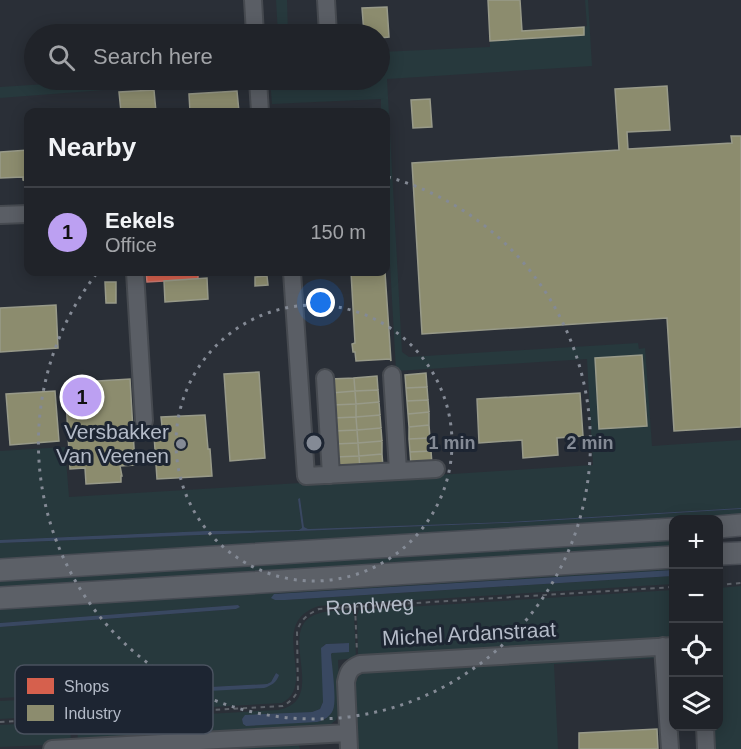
<!DOCTYPE html>
<html lang="en">
<head>
<meta charset="utf-8">
<style>
  :root { --surface:#202329; --page:#282b31; --text:#f1f3f6; --muted:#a2a4a8; --line:#3d4046; --accent:#bca0f2 }
  body { margin:0; font-family:Arial,sans-serif; background:var(--page); color:var(--text) }
  .controls { position:absolute; right:18px; bottom:18px; display:grid; overflow:hidden; border-radius:12px; box-shadow:0 3px 15px #0003 }
  .controls button { width:54px; height:54px; display:grid; place-items:center; padding:0; border:0; border-bottom:2px solid var(--line); background:var(--surface); color:var(--text); font:30px sans-serif }
  .you { position:absolute; left:321px; top:303px; width:21px; height:21px; margin:-15px; border:4px solid #fff; border-radius:50%; background:#1a73e8; box-shadow:0 0 0 9px #1a73e833 }
  .badge { display:grid; place-items:center; width:39px; height:39px; border-radius:50%; background:var(--accent); color:#111; font-size:20px; font-weight:700 }
  .pin { position:absolute; translate:-50% -50%; border:3px solid #fff; box-shadow:0 2px 6px #0006 }
  .list { margin:0; padding:0; list-style:none }
  h2 { display:flex; justify-content:space-between; align-items:center; height:78px; margin:0; padding:0 24px; font-size:26px }
  h2 small { font-size:20px; font-weight:400; color:var(--muted) }
  .list li { display:grid; grid-template-columns:39px 1fr auto; gap:18px; align-items:center; box-sizing:border-box; height:90px; padding:0 24px; border-top:2px solid var(--line) }
  .list b { display:block; font-size:22px; white-space:nowrap }
  .list p { margin:0; font-size:20px; white-space:nowrap; color:var(--muted) }
  .list em { font-size:20px; font-style:normal; color:var(--muted) }
  .icon { flex:none; width:33px; height:33px; fill:none; stroke:currentColor; stroke-width:2; stroke-linecap:round; stroke-linejoin:round }
  .map { position:relative; flex:none; width:741px; height:749px; overflow:hidden }
  .search { position:absolute; background:var(--surface); box-shadow:0 3px 15px #0003; left:24px; top:24px; width:366px; height:66px; display:flex; align-items:center; gap:15px; box-sizing:border-box; padding:0 21px; border-radius:33px; color:var(--muted); font-size:22px }
  .panel { position:absolute; background:var(--surface); box-shadow:0 3px 15px #0003; left:24px; top:108px; width:366px; height:168px; border-radius:12px }
  .map>svg:first-child { display:block }
  .green { fill:#27393d; fill-rule:evenodd }
  .water { fill:#394861 }
  .shops { fill:#d6604d; stroke:#cc7b72; stroke-width:1.5 }
  .industry { fill:#8c8c6e; stroke:#989a89; stroke-width:1.5 }
  .lines { fill:none; stroke-linecap:round; stroke-linejoin:round }
  .minor-casing { stroke:#464a50; stroke-width:20 }
  .major-casing { stroke:#484c54; stroke-width:24 }
  .path { stroke:#5d6269; stroke-width:2; stroke-dasharray:4.5 4.5; stroke-linecap:butt }
  .minor { stroke:#5a5e65; stroke-width:16 }
  .major { stroke:#5c6067; stroke-width:21 }
  .ring { fill:none; stroke:#848a95; stroke-width:3; stroke-dasharray:3 6 }
  .poi-dot { fill:#848a95; stroke:#1d2532; stroke-width:2 }
  .labels { text-anchor:middle; stroke-width:6; stroke-linejoin:round; paint-order:stroke }
  .poi-label { font-size:21px; fill:#b4bbc8; stroke:#1d2532; text-anchor:end }
  .street-label { font-size:21px; fill:#b4bbc8; stroke:#1d2532 }
  .key { fill:#1d2532; stroke:#4a525f; stroke-width:1.5 }
  .key-label { font-size:16px; fill:#b4bbc8 }
  .centre { fill:#848a95; stroke:#1d2532; stroke-width:3 }
  .ring-label { font-size:18px; text-anchor:middle; font-weight:bold; fill:#848a95; stroke:#1d2532; stroke-width:6; stroke-linejoin:round; paint-order:stroke }
</style>
</head>
<body>
<div class="map">
<svg width="741" height="749" viewBox="0 0 741 749">
  <rect width="100%" height="100%" fill="#2a2f37"/>
  <path class="green" d="M276,0H287L288,34H278Z
    M585,0H588L592,66L387,79L402,352L409,357L638,343L639,349L645,348L652,446L741,440V508L508,522L308,529L304,527L300,499H298L302,528V529L299,530L206,531L0,540V451L65,447L69,497L301,483V479L437,475L593,465L587,359L396,371L386,192V112H381V99L272,104L270,80H380V52L490,47V41L584,35V27L587,26Z
    M108,80H234L0,98V87Z
    M741,509V519L674,520L0,564V543L526,522Z
    M673,536V550L0,591V577Z
    M673,563V570L274,594L275,600H285L673,576V584L319,606C265,623 319,684 282,703L0,719V701L40,699L39,696L0,698V627L236,609L240,606L238,605L0,623V604ZM276,673L278,678C272,685 269,687 260,688L53,696L59,695L267,684L271,682Z
    M741,586V749H712L710,727L718,726L719,588Z
    M673,590V641L360,658L358,653L357,616L359,610Z
    M352,610L354,616L356,658L338,660L340,711L336,720L326,728L78,743L77,725L81,721L278,710C330,701 276,632 314,615C325,610 340,611 352,610ZM349,643L331,654L334,704L326,719L320,721L246,726L243,724L242,718L312,712L320,709L323,702V646L326,644Z
    M655,653L659,658L554,664L558,749H355L353,687L359,676L370,669Z
    M70,721L71,744L0,747V725Z
    M298,742L300,749H178Z"/>
  <path class="water" d="M300,498L304,527L308,529L508,522L741,508V509L526,522L0,543V540L206,531L299,530L302,528L298,499Z
    M673,570V576L285,600H275L271,598L274,594Z
    M238,605L240,607L236,609L0,627V623Z
    M349,643V652L332,653L331,654C332,667 337,700 333,710C330,717 324,720 317,722L246,726L243,724L242,719L245,715L312,712L320,709L323,702L321,648L326,644Z
    M276,673L279,675C277,682 271,686 264,688L53,699L51,698L53,696L59,695L267,684L271,682Z"/>
  <path class="shops" d="M146,272H198V279L147,282Z"/>
  <path class="industry" d="M488,0H520L522,31L584,27V35L490,41Z
    M387,7L389,37L380,38V34H364L362,8Z
    M667,86L670,130L627,132L628,149L732,143L731,136H741V427L674,431L667,318L422,334L412,163L619,150L615,89Z
    M154,90L156,112H121L119,92Z
    M237,91L239,112H190L189,94Z
    M430,99L432,127L413,128L411,100Z
    M28,150V182L23,180V177L0,178V152Z
    M351,272H385L391,361L390,359L356,361L355,352H353L352,344L355,343Z
    M267,276L268,285L255,286V277Z
    M207,278L208,299L165,302L164,281Z
    M105,282H116V303H106Z
    M56,305L58,348L0,352V308Z
    M642,355L647,426L599,429L595,358Z
    M259,372L265,458L230,461L224,374Z
    M426,373L427,387L406,388L405,375Z
    M377,376L378,390L355,391L354,378Z
    M354,378L355,391L331,393L330,379Z
    M130,379L135,465L120,466L122,476H121V482L86,484L85,468L70,469L65,383Z
    M427,387L428,400L407,401L406,388Z
    M378,390L379,402L356,404L355,391Z
    M55,391L59,441L10,445L6,394Z
    M355,391L356,404L332,405L331,393Z
    M580,393L583,436L557,438L558,455L523,458L522,440L479,443L477,399Z
    M428,400L429,412L408,414L407,401Z
    M379,402L380,415L356,417V404Z
    M356,404V417L333,418L332,405Z
    M429,412V425L409,427L408,414Z
    M205,415L208,449H210L212,476L157,479L154,435H163L161,417Z
    M380,415L381,428L357,430L356,417Z
    M356,417L357,430L334,431L333,418Z
    M429,425L430,438L409,439V427Z
    M381,428L382,441L358,443L357,430Z
    M357,430L358,443L334,444V431Z
    M430,438L431,451L410,452L409,439Z
    M382,441V454L359,456L358,443Z
    M358,443L359,456L335,457L334,444Z
    M431,451L432,464L411,465L410,452Z
    M382,454L383,467L360,469L359,456Z
    M359,456L360,469L336,470L335,457Z
    M657,729L658,749H579V733Z"/>
  <g class="lines">
    <defs>
      <path id="minor" d="M253,0L255,34
        M326,0L328,34
        M258,80L260,112
        M0,215L28,214
        M135,272L144,421
        M292,272L306,476L436,469
        M392,375L398,471
        M325,378L331,475
        M663,646L670,749
        M705,726L706,749
        M52,749L348,733
        M349,749L346,682C348,672 350,668 360,664L674,646"/>
      <path id="major" d="M718,527L741,525
        M718,554L741,553
        M0,570L674,529
        M0,598L674,557"/>
    </defs>
    <use href="#minor" class="minor-casing"/>
    <use href="#major" class="major-casing"/>
    <g class="path">
      <path d="M718,585L741,583"/>
      <path d="M355,607L357,652"/>
      <path d="M73,718L74,733"/>
      <path id="s1" d="M0,722L283,706C290,702 294,698 298,691L297,631C301,619 308,614 319,609L674,587"/>
    </g>
    <use href="#minor" class="minor"/>
    <use href="#major" class="major"/>
  </g>
  <g class="ring">
    <circle cx="314" cy="443" r="138"/>
    <path d="M388 177A276 276 0 1 1 97 273"/>
  </g>
  <circle class="poi-dot" cx="181" cy="444" r="6"/>
  <g class="labels">
    <g class="poi-label">
      <text x="169" y="439">Versbakker<tspan x="169" dy="24">Van Veenen</tspan></text>
    </g>
    <g class="street-label">
      <text dy="7" stroke="none"><textPath href="#s1" startOffset="448">Rondweg</textPath></text>
      <text transform="translate(469 634) rotate(-3)" y="7">Michel Ardanstraat</text>
    </g>
  </g>
  <rect x="15" y="665" width="198" height="69" rx="9" class="key"/>
  <rect x="27" y="678" width="27" height="16" fill="#d6604d"/>
  <rect x="27" y="705" width="27" height="16" fill="#8c8c6e"/>
  <g class="key-label">
    <text x="64" y="692">Shops</text>
    <text x="64" y="719">Industry</text>
  </g>
  <circle cx="314" cy="443" r="9" class="centre"/>
  <g class="ring-label">
    <text x="452" y="449">1 min</text>
    <text x="590" y="449">2 min</text>
  </g>
</svg>
<div class="controls">
<button>+</button>
<button>−</button>
<button><svg class="icon" aria-label="locate" viewBox="0 0 24 24"><circle cx="12" cy="12" r="6"/><path d="M12 2v4M12 18v4M2 12h4M18 12h4"/></svg></button>
<button><svg class="icon" aria-label="layers" viewBox="0 0 24 24"><path d="M12 4l9 5-9 5-9-5zM3 14l9 5 9-5"/></svg></button>
</div>
<div class="you"></div>
<div class="pin badge" style="left:82px;top:397px">1</div>
<div class="search"><svg class="icon" aria-label="search" viewBox="0 0 24 24"><circle cx="10" cy="10" r="6"/><path d="M15 15l6 6"/></svg>Search here</div>
<section class="panel">
<h2>Nearby<small></small></h2>
<ul class="list">
<li><span class="badge">1</span><div><b>Eekels</b><p>Office</p></div><em>150 m</em></li>
</ul>
</section>
</div>
</body>
</html>
